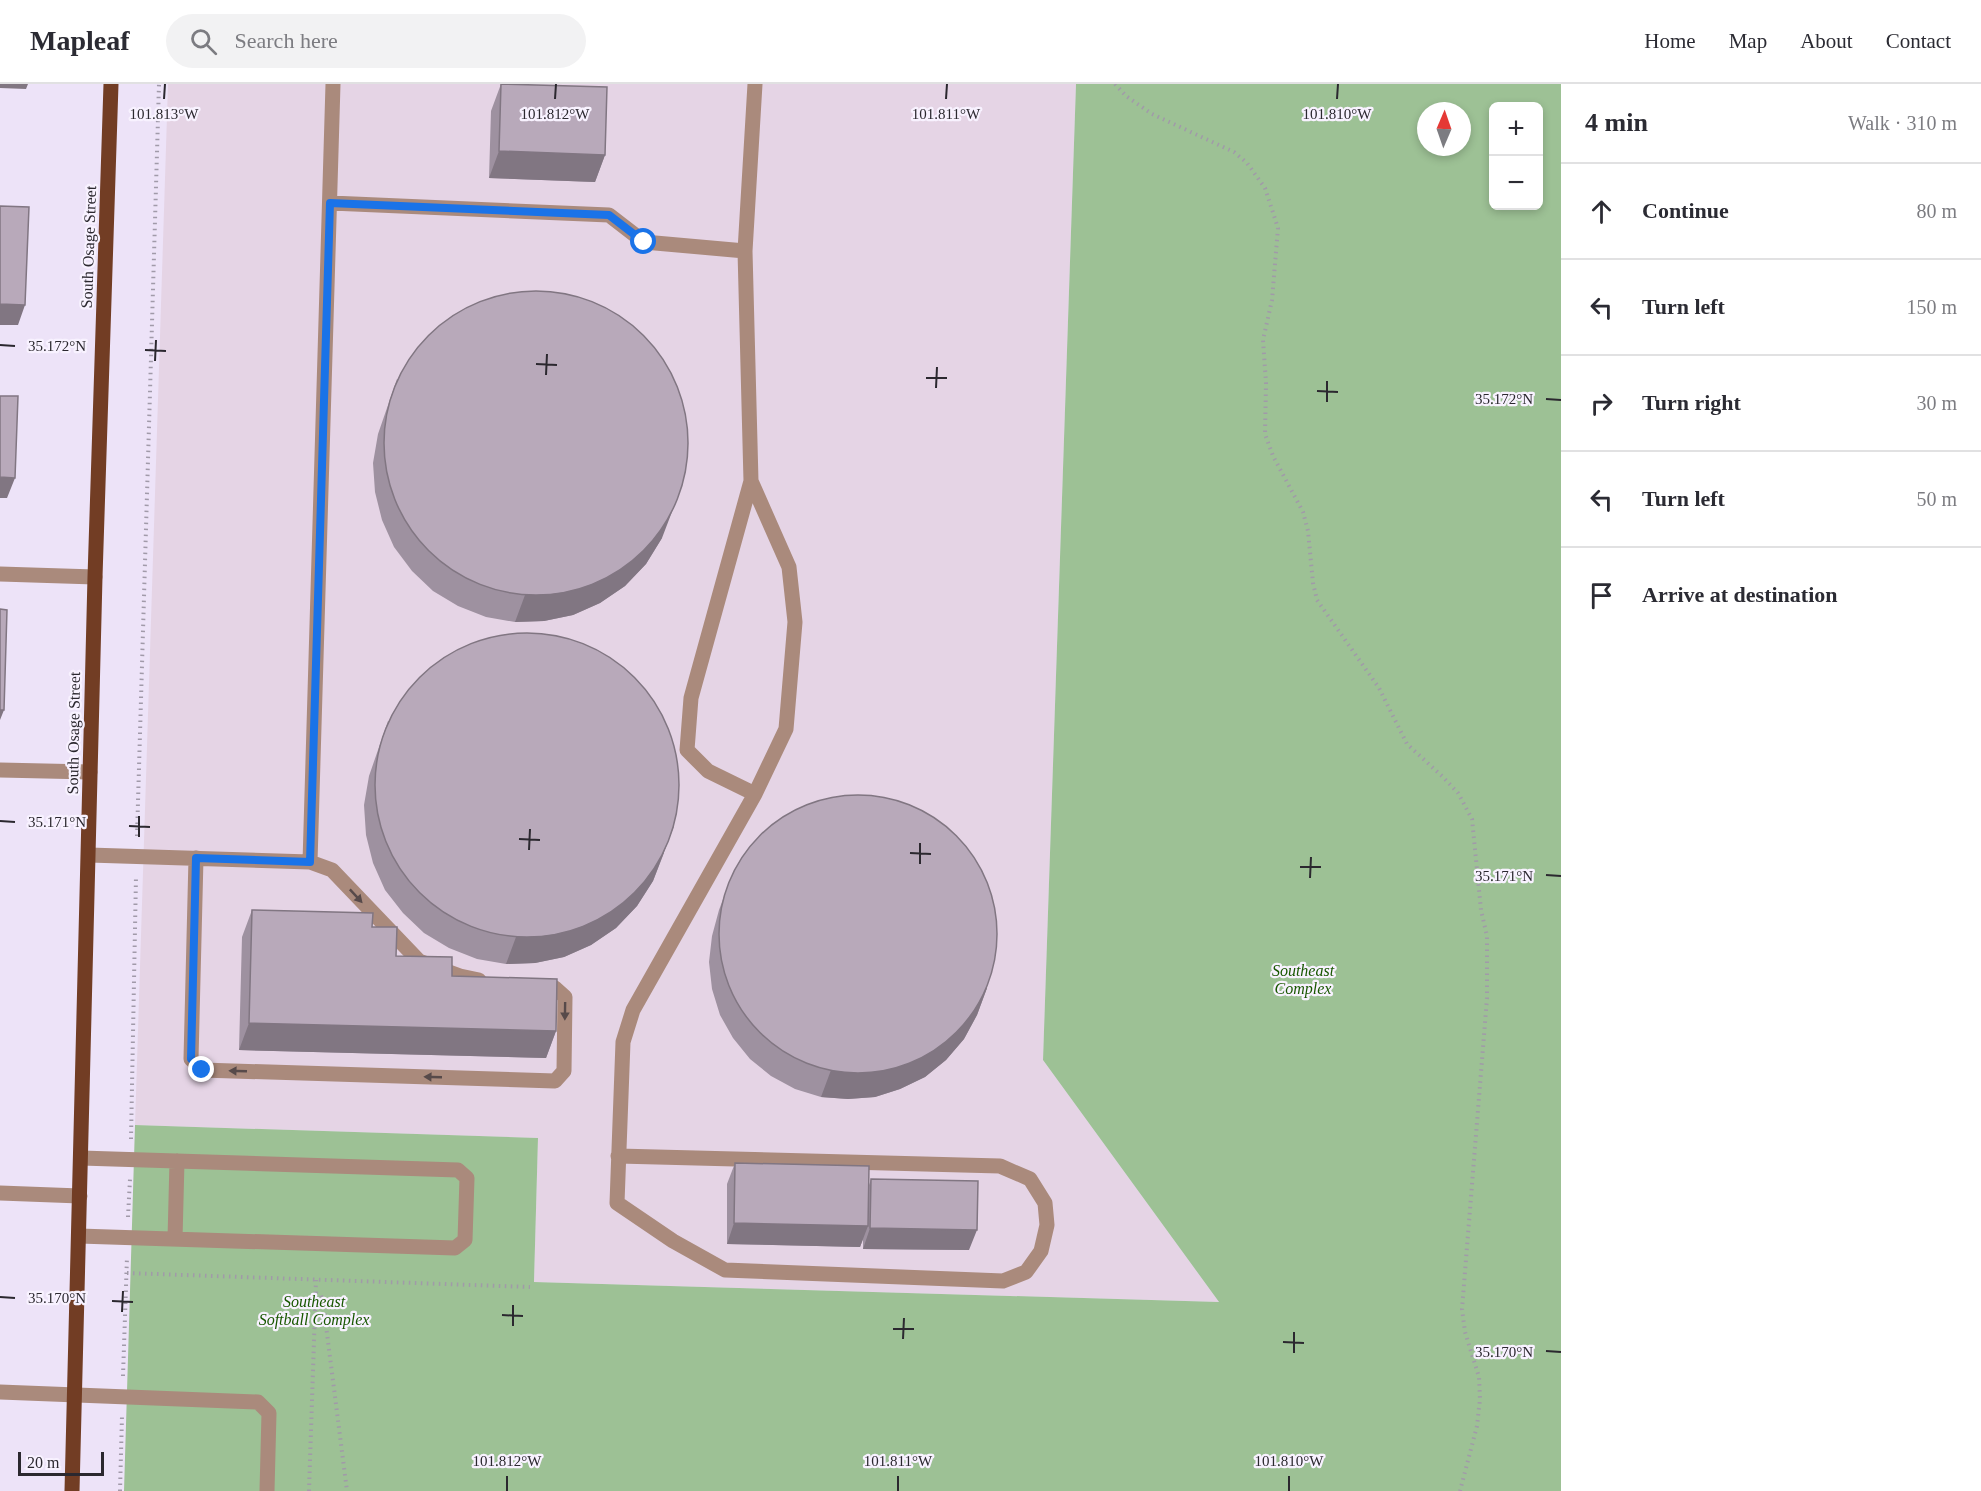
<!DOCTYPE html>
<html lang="en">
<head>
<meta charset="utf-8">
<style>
  :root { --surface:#fff; --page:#f2f2f3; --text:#2b2b33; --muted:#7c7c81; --line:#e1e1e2 }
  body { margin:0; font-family:Georgia,serif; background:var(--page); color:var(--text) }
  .controls { position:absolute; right:18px; top:18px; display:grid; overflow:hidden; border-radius:9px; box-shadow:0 3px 9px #0003 }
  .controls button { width:54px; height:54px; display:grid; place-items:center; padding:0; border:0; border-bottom:2px solid var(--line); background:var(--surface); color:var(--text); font:30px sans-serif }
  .compass { position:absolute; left:1417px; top:18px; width:54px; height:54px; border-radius:50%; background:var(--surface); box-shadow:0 3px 9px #0003; rotate:2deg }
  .scale { position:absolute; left:18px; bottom:15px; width:86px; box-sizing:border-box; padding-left:6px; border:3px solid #2b282f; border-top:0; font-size:16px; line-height:21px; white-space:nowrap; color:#2b282f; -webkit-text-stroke:4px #f8f2ff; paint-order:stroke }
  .stop { position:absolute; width:18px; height:18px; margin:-14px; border:4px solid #1a73e8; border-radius:50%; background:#fff }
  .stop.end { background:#1a73e8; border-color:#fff; box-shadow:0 2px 6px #0008 }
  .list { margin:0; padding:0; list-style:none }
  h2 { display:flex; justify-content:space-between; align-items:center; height:78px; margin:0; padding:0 24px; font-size:26px }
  h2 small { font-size:20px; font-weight:400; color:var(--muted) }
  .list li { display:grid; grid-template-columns:39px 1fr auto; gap:18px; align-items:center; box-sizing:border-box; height:96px; padding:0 24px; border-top:2px solid var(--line) }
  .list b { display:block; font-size:22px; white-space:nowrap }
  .list em { font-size:20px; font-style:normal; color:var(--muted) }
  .icon { flex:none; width:33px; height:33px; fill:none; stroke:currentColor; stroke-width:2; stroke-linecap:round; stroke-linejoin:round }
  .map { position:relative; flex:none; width:1561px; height:1407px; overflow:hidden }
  header { display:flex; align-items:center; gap:36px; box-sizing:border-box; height:84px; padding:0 30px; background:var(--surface); border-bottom:2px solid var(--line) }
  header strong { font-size:28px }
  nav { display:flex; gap:33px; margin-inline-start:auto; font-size:21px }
  .search { width:420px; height:54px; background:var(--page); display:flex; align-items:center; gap:15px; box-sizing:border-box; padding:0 21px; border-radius:33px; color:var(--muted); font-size:22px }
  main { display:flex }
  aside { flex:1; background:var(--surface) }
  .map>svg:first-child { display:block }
  .industrial { fill:#e5d4e5 }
  .green { fill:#9dc195; fill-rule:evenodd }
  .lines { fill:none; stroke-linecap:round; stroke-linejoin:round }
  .path { stroke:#a19aa9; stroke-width:4; stroke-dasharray:1.5 4.5; stroke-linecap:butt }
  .minor { stroke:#aa8a7c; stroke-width:15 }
  .major { stroke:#723d24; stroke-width:15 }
  .wall { fill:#9e91a0 }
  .shaded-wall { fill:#817682 }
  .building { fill:#b8a9ba; stroke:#817682; stroke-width:1.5 }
  .oneway { fill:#574a4a }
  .route { stroke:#1a73e8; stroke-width:8 }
  .ticks { fill:none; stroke:#2b282f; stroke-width:2 }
  .labels { text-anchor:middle; stroke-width:4.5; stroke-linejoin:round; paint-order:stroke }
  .street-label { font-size:16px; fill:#2b282f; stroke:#f8f2ff }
  .park-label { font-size:16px; font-style:italic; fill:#185700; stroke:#f8f2ff }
  .ticks-label { font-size:15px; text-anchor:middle; fill:#2b282f; stroke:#f8f2ff; stroke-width:4.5; stroke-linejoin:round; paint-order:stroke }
</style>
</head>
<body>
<header>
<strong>Mapleaf</strong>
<div class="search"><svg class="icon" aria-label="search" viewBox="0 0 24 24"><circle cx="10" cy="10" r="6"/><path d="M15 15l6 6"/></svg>Search here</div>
<nav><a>Home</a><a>Map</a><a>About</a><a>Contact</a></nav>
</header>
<main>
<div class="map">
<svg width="1561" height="1407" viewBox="0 0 1561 1407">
  <rect width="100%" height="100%" fill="#ede3f8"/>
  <path class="industrial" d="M168,0H1076L1043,976L1219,1218L534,1198L538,1054L135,1041Z"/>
  <path class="green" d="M1076,0H1561V1407H124L135,1041L538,1054L534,1198L1219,1218L1043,976ZM1494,22H1538V122H1494ZM1426,27H1462V63H1426Z"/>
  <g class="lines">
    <path class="path" d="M1115,0L1126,12L1152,30L1234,68L1247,79L1265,104L1278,144L1272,216L1263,256L1266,299L1265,350L1273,372L1303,428L1308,447L1313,499L1317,516L1379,604L1407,660L1443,693L1458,709L1472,735L1481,826L1487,852V914L1462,1225L1465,1248L1479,1293L1480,1315L1477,1342L1460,1407
      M137,752L159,0
      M131,1055L136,792
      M128,1133L130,1095
      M127,1189L530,1203
      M316,1209L321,1211L323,1218L347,1407
      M123,1292L127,1173
      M120,1407L122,1332
      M309,1407L316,1196"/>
    <path class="minor" d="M331,119L609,131L644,158L745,167L755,0
      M751,397L691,614L687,666L708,687L755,710
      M0,490L95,493
      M0,686L90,688
      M89,771L310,778L332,786L419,877L460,892L479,896
      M196,774L191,975L202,986L555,997L564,987L565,913L555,904L538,903
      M310,778L333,0
      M618,1072L1000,1082L1030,1095L1045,1119L1047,1141L1041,1167L1026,1188L1003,1197L725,1186L673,1157L617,1119L623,958L633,926L755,710L786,645L795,538L789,483L751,397L745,167
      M0,1109L80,1112
      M79,1152L455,1164L465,1156L467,1094L458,1086L81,1074
      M175,1155L177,1077
      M0,1308L258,1318L269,1329L267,1407"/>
    <path class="major" d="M72,1407L95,493L111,0"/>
  </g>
  <path class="wall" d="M501,0L605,71L595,98L489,94L491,27Z
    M397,295L662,454L646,480L625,502L600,519L573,531L544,537L515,538L486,533L458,522L433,507L412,487L394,463L382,436L375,408L373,379L378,350Z
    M388,637L664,769L653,797L637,822L616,844L591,861L564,873L535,879L506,880L477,875L449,864L424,849L403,829L385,806L373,779L366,751L364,721L369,692Z
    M729,799L987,904L977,931L964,955L946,976L925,993L900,1005L875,1013L848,1015L821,1013L795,1005L771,992L750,975L733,954L720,931L712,905L709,878L712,852L719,826Z
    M252,826L372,843L396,872L452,892L556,947L546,974L239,966L242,853Z
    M735,1079L868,1104L871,1095L969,1166L863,1165V1155L860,1163L727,1160V1100Z"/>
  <path class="shaded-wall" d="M0,0H28L26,5L0,4Z
    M499,67L605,71L595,98L489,94Z
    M0,220L25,221L18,241H0Z
    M0,393L15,394L7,414H0Z
    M683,399L662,454L646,480L625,502L600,519L573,531L544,537L515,538L525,511Z
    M0,626H4L0,636Z
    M674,742L653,797L637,822L616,844L591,861L564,873L535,879L506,880L516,853Z
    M987,904L977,931L964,955L946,976L925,993L900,1005L875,1013L848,1015L821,1013L831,986Z
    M249,939L556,947L546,974L239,966Z
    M734,1139L868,1142L860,1163L727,1160Z
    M870,1144L977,1146L969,1166L863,1165Z"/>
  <path class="building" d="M501,0L607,3L605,71L499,67Z
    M0,122L29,123L25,221L0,220Z
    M384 359a152 152 0 1 1 304 0a152 152 0 1 1-304 0Z
    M0,312H18L15,394L0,393Z
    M0,525L7,526L4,626H0Z
    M375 701a152 152 0 1 1 304 0a152 152 0 1 1-304 0Z
    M719 850a139 139 0 1 1 278 0a139 139 0 1 1-278 0Z
    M252,826L373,829L372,843H397L396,872L452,873V892L557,895L556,947L249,939Z
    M735,1079L869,1082L868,1142L734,1139Z
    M871,1095L978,1097L977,1146L870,1144Z"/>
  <defs><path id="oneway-solid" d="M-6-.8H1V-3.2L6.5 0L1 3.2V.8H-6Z" transform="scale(1.5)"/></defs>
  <g class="oneway">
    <use href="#oneway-solid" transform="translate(356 812) rotate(47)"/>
    <use href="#oneway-solid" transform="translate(565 927) rotate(91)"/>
    <use href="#oneway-solid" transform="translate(238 987) rotate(-178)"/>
    <use href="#oneway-solid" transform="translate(433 993) rotate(-178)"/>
  </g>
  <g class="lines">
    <path class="route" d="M202,986L191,975L196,774L310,778L330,119L609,131L644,158"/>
  </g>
  <path class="ticks" d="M164,15L165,0M555,15L556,0M946,15L947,0M1337,15L1338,0M0,261L15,262M145,266L166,267M155,277L156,256M536,280L557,281M546,291L547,270M926,294H947M936,304L937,283M1317,307L1338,308M1546,315L1561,316M1327,318V297M0,737L15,738M129,742L150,743M139,753V732M519,755L540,756M529,766L530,745M910,769L931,770M920,780V759M1300,783H1321M1546,791L1561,792M1310,794L1311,773M0,1213L15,1214M112,1217L133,1218M122,1228L123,1207M502,1231L523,1232M513,1242V1221M893,1245H914M903,1255L904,1234M1283,1258L1304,1259M1546,1267L1561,1268M1294,1269V1248M507,1407V1392M898,1407V1392M1289,1407V1392"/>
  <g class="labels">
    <g class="street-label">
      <text transform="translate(88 163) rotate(-88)" y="6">South Osage Street</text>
      <text transform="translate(73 649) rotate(-89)" y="6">South Osage Street</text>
    </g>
    <g class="park-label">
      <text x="1303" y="892">Southeast<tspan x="1303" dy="18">Complex</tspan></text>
      <text x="314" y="1223">Southeast<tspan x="314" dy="18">Softball Complex</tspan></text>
    </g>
  </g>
  <g class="ticks-label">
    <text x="164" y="35">101.813°W</text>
    <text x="555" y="35">101.812°W</text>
    <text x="946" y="35">101.811°W</text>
    <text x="1337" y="35">101.810°W</text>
    <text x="57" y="267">35.172°N</text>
    <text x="1504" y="320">35.172°N</text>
    <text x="57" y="743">35.171°N</text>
    <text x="1504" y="797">35.171°N</text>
    <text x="57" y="1219">35.170°N</text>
    <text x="1504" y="1273">35.170°N</text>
    <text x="507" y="1382">101.812°W</text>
    <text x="898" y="1382">101.811°W</text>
    <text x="1289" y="1382">101.810°W</text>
  </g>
</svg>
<div class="controls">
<button>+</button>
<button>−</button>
</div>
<svg class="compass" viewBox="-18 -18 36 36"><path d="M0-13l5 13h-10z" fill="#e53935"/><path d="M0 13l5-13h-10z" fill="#7c7c81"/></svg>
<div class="scale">20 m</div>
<div class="stop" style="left:644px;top:158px"></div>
<div class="stop end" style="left:202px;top:986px"></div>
</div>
<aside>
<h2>4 min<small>Walk · 310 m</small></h2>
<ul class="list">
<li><svg class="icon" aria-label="ahead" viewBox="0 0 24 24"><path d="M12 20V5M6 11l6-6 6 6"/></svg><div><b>Continue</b></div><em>80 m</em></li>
<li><svg class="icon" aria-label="left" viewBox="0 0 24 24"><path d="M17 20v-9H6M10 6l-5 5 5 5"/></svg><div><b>Turn left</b></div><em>150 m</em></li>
<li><svg class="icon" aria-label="right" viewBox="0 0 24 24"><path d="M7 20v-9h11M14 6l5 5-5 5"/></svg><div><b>Turn right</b></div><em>30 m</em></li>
<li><svg class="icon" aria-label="left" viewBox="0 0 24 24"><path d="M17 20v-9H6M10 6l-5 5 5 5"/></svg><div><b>Turn left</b></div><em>50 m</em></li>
<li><svg class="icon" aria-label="arrive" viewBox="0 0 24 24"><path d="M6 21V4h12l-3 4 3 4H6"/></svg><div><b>Arrive at destination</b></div></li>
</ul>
</aside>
</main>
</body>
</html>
